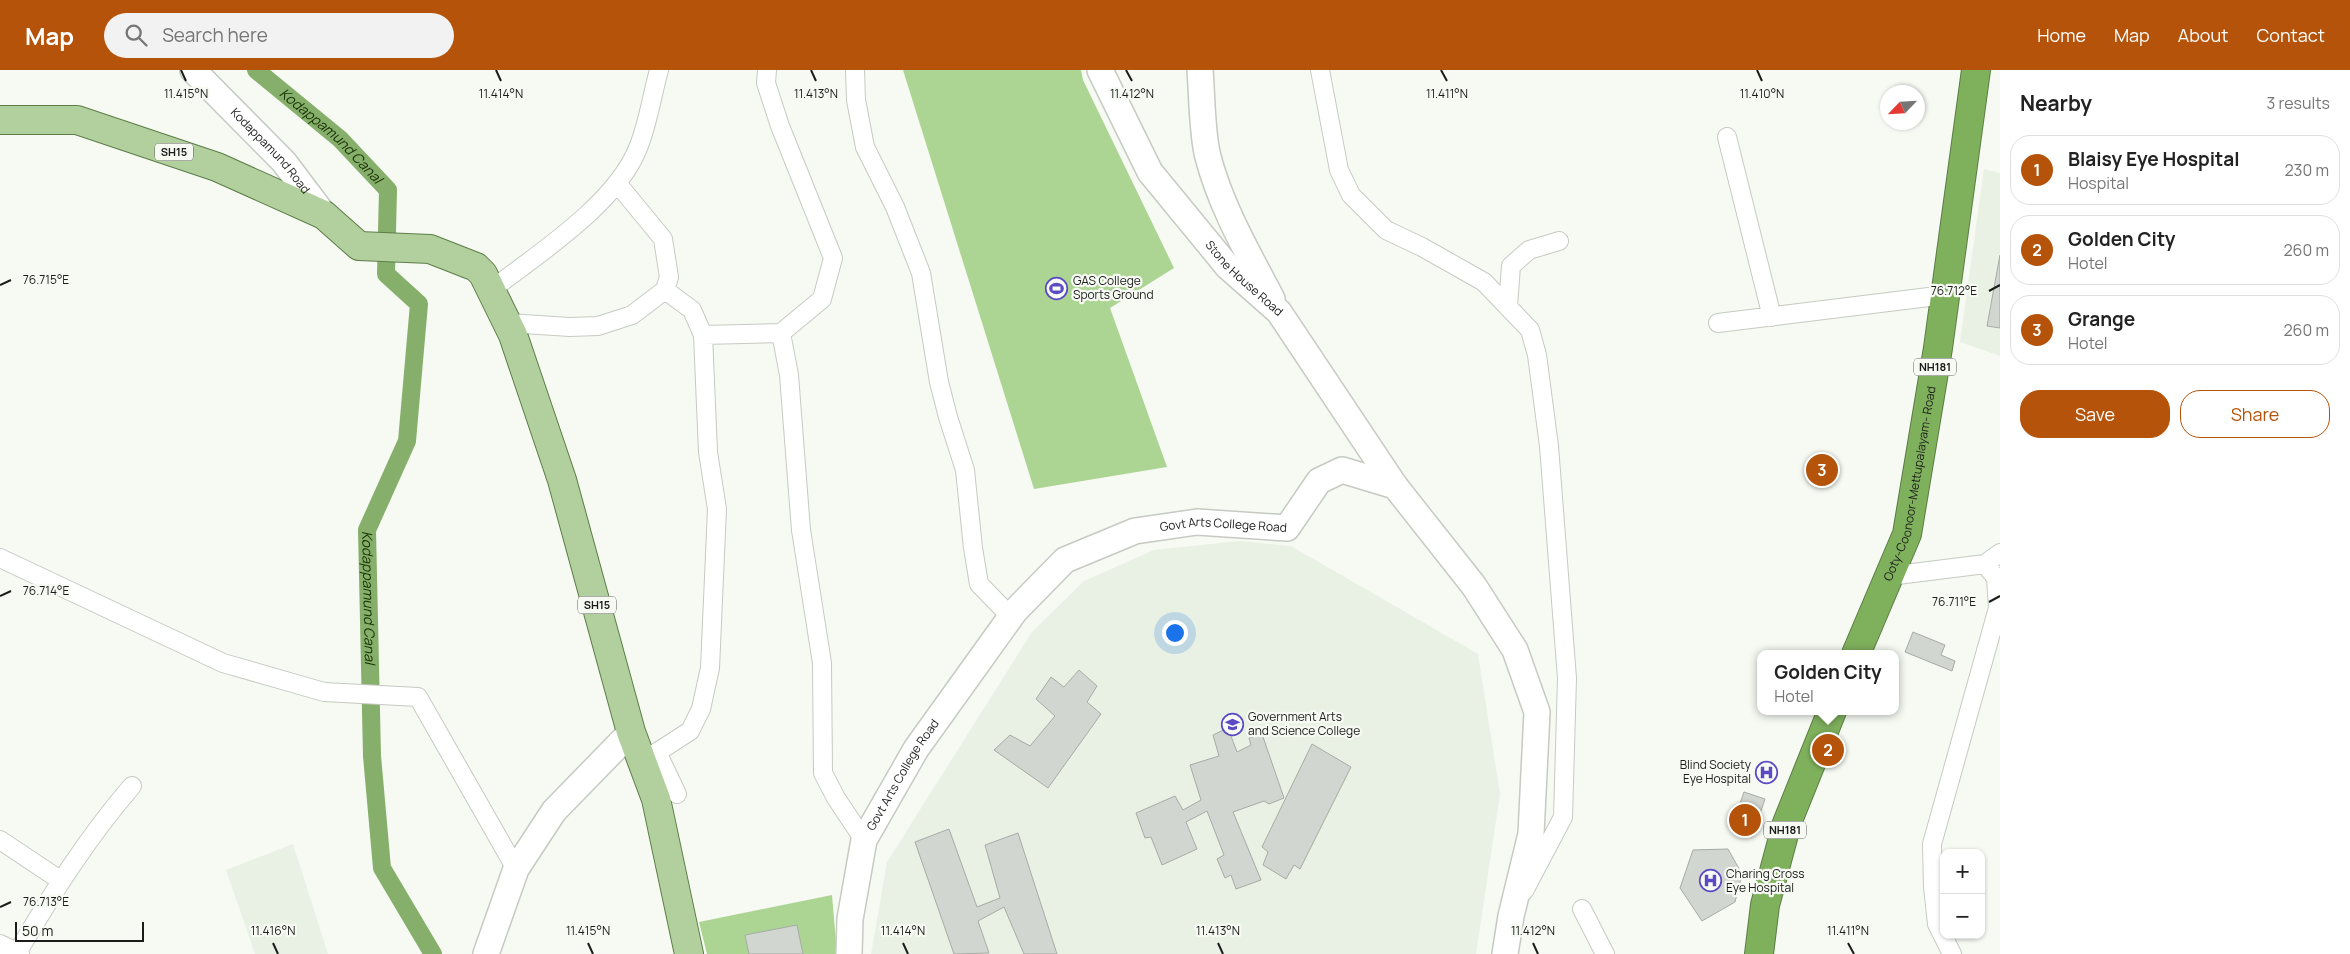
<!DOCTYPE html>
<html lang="en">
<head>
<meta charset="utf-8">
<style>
  :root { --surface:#fff; --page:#f2f2f2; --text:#222; --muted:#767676; --line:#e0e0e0; --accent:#b45309 }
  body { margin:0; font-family:Manrope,sans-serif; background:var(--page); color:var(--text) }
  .controls { position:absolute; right:15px; bottom:15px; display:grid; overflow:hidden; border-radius:10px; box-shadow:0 1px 4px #0004 }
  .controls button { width:45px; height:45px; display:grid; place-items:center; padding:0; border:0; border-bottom:1px solid var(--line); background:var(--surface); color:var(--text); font:25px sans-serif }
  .compass { position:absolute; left:1880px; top:15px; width:45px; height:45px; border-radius:50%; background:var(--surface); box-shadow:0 1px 4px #0004; rotate:245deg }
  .scale { position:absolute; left:15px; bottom:12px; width:129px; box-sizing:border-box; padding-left:5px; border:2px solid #1b1c1a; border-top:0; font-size:14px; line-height:18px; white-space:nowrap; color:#1b1c1a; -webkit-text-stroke:4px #f6faf3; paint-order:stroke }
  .you { position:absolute; left:1174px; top:562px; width:18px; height:18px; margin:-12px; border:4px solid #fff; border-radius:50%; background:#1a73e8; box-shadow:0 0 0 8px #1a73e833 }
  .badge { display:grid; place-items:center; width:32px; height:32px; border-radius:50%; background:var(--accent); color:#fff; font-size:16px; font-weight:700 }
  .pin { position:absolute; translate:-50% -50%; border:2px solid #fff; box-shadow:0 1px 5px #0006 }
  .popup { position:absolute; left:1757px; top:580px; width:142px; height:65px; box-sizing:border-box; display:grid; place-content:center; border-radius:10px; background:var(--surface); filter:drop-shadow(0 1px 4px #0005); font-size:16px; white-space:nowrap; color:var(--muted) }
  .popup b { font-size:19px; color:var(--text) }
  .popup::after { content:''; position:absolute; left:50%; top:100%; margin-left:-10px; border:10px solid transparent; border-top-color:var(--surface) }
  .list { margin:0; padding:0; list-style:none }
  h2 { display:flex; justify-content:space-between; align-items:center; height:65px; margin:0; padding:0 20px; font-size:21px }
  h2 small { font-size:16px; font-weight:400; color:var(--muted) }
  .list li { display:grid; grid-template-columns:32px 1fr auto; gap:15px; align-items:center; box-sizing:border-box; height:70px; margin:0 10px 10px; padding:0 10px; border:1px solid var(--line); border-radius:20px }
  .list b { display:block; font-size:19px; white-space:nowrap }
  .list p { margin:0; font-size:16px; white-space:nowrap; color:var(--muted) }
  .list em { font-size:16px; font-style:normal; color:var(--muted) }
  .actions { display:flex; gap:10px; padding:15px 20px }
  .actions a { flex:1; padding:11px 0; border:1px solid var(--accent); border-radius:20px; text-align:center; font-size:18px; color:var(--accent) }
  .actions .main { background:var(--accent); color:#fff }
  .icon { flex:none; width:28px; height:28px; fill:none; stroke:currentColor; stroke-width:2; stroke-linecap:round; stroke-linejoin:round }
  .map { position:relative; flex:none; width:2000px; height:884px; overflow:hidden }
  header { display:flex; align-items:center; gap:30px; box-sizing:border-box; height:70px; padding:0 25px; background:var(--accent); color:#fff }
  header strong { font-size:24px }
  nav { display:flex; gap:28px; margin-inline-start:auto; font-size:18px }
  .search { width:350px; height:45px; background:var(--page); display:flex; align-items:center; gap:12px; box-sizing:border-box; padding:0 18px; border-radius:28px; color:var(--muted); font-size:19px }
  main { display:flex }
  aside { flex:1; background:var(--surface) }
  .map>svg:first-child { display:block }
  .built { fill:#e8f1e3 }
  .green { fill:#acd493 }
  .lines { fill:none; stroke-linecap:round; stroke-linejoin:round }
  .canal { stroke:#86af6b; stroke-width:18 }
  .building { fill:#d2d6d0; stroke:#a7aba5 }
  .street-casing { stroke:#c6cac3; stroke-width:20 }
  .secondary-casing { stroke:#c6cac3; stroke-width:28 }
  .primary-casing { stroke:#5c7d46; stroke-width:30 }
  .highway-casing { stroke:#5c7d46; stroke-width:30 }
  .street { stroke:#fff; stroke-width:18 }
  .secondary { stroke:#fff; stroke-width:25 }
  .primary { stroke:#b2d09e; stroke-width:28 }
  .highway { stroke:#7fb15d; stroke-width:28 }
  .ticks { fill:none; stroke:#1b1c1a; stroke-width:2 }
  .labels { text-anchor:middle; stroke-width:4.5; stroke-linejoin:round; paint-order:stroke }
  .shield { fill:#f6faf3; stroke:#5d5f5b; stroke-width:1 }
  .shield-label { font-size:11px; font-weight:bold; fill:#1b1c1a }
  .street-label { font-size:12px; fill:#1b1c1a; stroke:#f6faf3 }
  .poi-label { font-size:12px; fill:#1b1c1a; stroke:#f6faf3; text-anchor:start }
  .water-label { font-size:14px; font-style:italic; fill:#173100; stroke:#f6faf3 }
  .ticks-label { font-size:12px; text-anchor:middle; fill:#1b1c1a; stroke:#f6faf3; stroke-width:4.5; stroke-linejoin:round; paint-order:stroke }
</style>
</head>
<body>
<header>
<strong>Map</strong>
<div class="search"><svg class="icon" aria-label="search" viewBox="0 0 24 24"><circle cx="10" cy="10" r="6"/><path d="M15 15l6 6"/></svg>Search here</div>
<nav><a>Home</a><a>Map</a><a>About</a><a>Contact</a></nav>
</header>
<main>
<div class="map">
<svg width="2000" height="884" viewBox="0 0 2000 884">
  <rect width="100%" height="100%" fill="#f6faf3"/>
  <path class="built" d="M1984,99L2000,103V286L1960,272Z
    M1240,471L1291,476L1478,584L1500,724L1476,884H871L887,792L1032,562L1084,511L1154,480Z
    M293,774L328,884H255L226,800Z"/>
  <path class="green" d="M903,0H1081L1083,10L1174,198L1110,238L1167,397L1034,419Z
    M832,825L837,884H707L699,852Z"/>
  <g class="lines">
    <path class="canal" id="s1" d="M256,0L340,69L388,120L386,204L419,234L407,371L367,460L372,686L382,798L433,884"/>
  </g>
  <path class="building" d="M2000,185V258L1987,256Z
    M1913,562L1945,575L1941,585L1955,591L1952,601L1905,582Z
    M1079,600L1097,616L1087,632L1101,644L1048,718L994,680L1010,665L1030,676L1055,646L1036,629L1051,607L1064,617Z
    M1228,658L1237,682L1251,675L1249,668L1262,664L1284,728L1269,734L1264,731L1233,742L1261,810L1236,819L1231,805L1225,808L1217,789L1224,785L1207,741L1186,752L1197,779L1162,795L1151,767L1145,768L1136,743L1175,726L1183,740L1201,730L1190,695L1219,686L1213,665Z
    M1312,674L1351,697L1300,799L1294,795L1286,809L1263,795L1268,782L1262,777Z
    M1744,722L1765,729L1752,767L1731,760Z
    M949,759L977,837L1000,828L985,775L1018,763L1057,884H1024L1004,837L978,851L989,883L954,884L915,772Z
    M1728,779L1742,804L1735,832L1702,851L1680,818L1693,780Z
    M797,855L803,884H749L745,865Z"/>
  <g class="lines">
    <defs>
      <path id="street" d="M767,0L766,13L780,56L833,188L822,229L781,263L789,305L801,460L822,593L823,703L836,728L864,770
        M855,0L856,30L865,77L895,137L921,203L939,312L948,347L965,400L973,478L979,514L1011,547
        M1320,0L1339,100L1351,125L1386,160L1422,177L1484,212L1530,260L1537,285L1549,376L1567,608L1563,747L1524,821
        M1727,67L1772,247
        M491,220C538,184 616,134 638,78C648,54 652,25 659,0
        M1508,236L1511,196L1529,180L1559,171
        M507,253L570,257L598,256L632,245L665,220L669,207L663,169L617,113
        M1718,253L1945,225
        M703,265L781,263
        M0,488L223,593L324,622L418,627L516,799
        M1985,494L2000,483
        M1889,506L1985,494L1996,508L1998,538L1932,774L1933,817L1937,854L1952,884
        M657,682L677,724
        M642,692L690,661L701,639L710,598L717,439L708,382L703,265L692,240L665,220
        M0,770L60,810
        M1582,839L1605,884
        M0,874L20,884
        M17,883C52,824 87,768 132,716"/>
      <g id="secondary">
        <path id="s2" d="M193,0L284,92L324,145"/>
        <path id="s3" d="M1100,0L1150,102L1228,197L1279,242L1395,416"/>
        <path d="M1200,0C1202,25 1202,65 1208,87C1221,137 1248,183 1272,229"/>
        <path d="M486,884L516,799L554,741L631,662"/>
        <path id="s4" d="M849,884L850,849L864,770L916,679L1015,541L1065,490L1135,461L1197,452L1287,458L1319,411L1342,400L1395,416L1474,516L1515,580L1537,642L1531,764L1511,846L1505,884"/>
      </g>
      <path id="primary" d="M0,50H77L217,97L324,145L359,176L430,179L476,197L483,204L513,265L562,410L631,662L656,729L689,884"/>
      <g id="highway">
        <path id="s5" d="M1856,584L1907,464L1938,278L1976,0"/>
        <path d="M1759,884L1765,835L1787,753L1832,641"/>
      </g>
    </defs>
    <use href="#street" class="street-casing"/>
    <use href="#secondary" class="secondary-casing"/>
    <use href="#primary" class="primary-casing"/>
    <use href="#highway" class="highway-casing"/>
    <use href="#street" class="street"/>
    <use href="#secondary" class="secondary"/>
    <use href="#primary" class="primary"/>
    <use href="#highway" class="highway"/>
  </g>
  <path class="ticks" d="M181,0L186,11M496,0L501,11M811,0L816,11M1126,0L1132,11M1441,0L1447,11M1757,0L1762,11M0,215L11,210M1989,221L2000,215M0,526L11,521M1989,532L2000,526M0,837L11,832M273,873L278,884M588,873L593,884M903,873L908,884M1218,873L1223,884M1533,873L1538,884M1848,873L1854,884"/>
  <defs>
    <symbol id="stadium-ring" viewBox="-11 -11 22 22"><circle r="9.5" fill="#f6faf3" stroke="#5b4ac3" stroke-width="1.5"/><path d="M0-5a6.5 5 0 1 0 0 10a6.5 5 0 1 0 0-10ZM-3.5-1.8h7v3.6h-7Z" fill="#5b4ac3"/></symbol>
    <symbol id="university-ring" viewBox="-11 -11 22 22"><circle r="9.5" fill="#f6faf3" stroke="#5b4ac3" stroke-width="1.5"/><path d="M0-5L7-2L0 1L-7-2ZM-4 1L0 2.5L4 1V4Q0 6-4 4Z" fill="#5b4ac3"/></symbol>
    <symbol id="hospital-ring" viewBox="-11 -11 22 22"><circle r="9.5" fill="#f6faf3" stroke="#5b4ac3" stroke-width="1.5"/><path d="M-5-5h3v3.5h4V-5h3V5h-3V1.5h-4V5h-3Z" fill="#5b4ac3"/></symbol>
  </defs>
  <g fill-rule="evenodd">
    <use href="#stadium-ring" x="1044" y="206" width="25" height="25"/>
    <use href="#university-ring" x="1220" y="642" width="25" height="25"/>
    <use href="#hospital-ring" x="1754" y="690" width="25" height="25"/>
    <use href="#hospital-ring" x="1698" y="798" width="25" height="25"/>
  </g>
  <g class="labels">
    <g class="shield">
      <rect x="155" y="73.5" width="38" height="17" rx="4"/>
      <rect x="1914" y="288.5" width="42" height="17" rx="4"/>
      <rect x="578" y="526.5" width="38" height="17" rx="4"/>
      <rect x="1764" y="751.5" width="42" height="17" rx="4"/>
    </g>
    <g class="shield-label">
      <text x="174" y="86">SH15</text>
      <text x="1935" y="301">NH181</text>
      <text x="597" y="539">SH15</text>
      <text x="1785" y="764">NH181</text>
    </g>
    <g class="street-label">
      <text dy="4" stroke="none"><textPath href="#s2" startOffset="112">Kodappamund Road</textPath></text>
      <text dy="4" stroke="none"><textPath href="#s3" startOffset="256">Stone House Road</textPath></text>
      <text dy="4" stroke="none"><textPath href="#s5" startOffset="180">Ooty-Coonoor-Mettupalayam- Road</textPath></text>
      <text dy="4" stroke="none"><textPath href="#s4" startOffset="626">Govt Arts College Road</textPath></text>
      <text dy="4" stroke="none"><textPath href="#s4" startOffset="191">Govt Arts College Road</textPath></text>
    </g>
    <g class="poi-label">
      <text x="1073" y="215">GAS College<tspan x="1073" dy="14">Sports Ground</tspan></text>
      <text x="1248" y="651">Government Arts<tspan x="1248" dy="14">and Science College</tspan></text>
      <text x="1751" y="699" text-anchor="end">Blind Society<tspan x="1751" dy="14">Eye Hospital</tspan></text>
      <text x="1726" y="808">Charing Cross<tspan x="1726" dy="14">Eye Hospital</tspan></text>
    </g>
    <g class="water-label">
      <text dy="5" stroke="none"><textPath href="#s1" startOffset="100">Kodappamund Canal</textPath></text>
      <text dy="5" stroke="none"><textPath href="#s1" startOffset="610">Kodappamund Canal</textPath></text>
    </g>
  </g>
  <g class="ticks-label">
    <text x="186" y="28">11.415°N</text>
    <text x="501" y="28">11.414°N</text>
    <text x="1132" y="28">11.412°N</text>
    <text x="1447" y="28">11.411°N</text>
    <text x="1762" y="28">11.410°N</text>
    <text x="816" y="28">11.413°N</text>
    <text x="46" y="214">76.715°E</text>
    <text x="1954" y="225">76.712°E</text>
    <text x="46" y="525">76.714°E</text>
    <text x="1954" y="536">76.711°E</text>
    <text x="46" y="836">76.713°E</text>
    <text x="273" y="865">11.416°N</text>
    <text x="588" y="865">11.415°N</text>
    <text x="903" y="865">11.414°N</text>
    <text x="1218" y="865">11.413°N</text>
    <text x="1533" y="865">11.412°N</text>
    <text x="1848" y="865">11.411°N</text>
  </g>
</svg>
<div class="controls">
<button>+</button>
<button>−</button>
</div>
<svg class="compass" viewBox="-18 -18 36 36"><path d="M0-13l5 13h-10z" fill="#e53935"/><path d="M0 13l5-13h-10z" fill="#767676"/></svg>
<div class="scale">50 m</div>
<div class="you"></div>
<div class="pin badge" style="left:1745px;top:750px">1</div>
<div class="pin badge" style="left:1828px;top:680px">2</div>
<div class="popup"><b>Golden City</b>Hotel</div>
<div class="pin badge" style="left:1822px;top:400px">3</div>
</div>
<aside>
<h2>Nearby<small>3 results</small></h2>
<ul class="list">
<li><span class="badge">1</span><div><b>Blaisy Eye Hospital</b><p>Hospital</p></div><em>230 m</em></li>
<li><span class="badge">2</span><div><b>Golden City</b><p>Hotel</p></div><em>260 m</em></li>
<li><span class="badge">3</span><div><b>Grange</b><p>Hotel</p></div><em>260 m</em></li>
</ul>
<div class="actions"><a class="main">Save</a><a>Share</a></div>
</aside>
</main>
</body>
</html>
